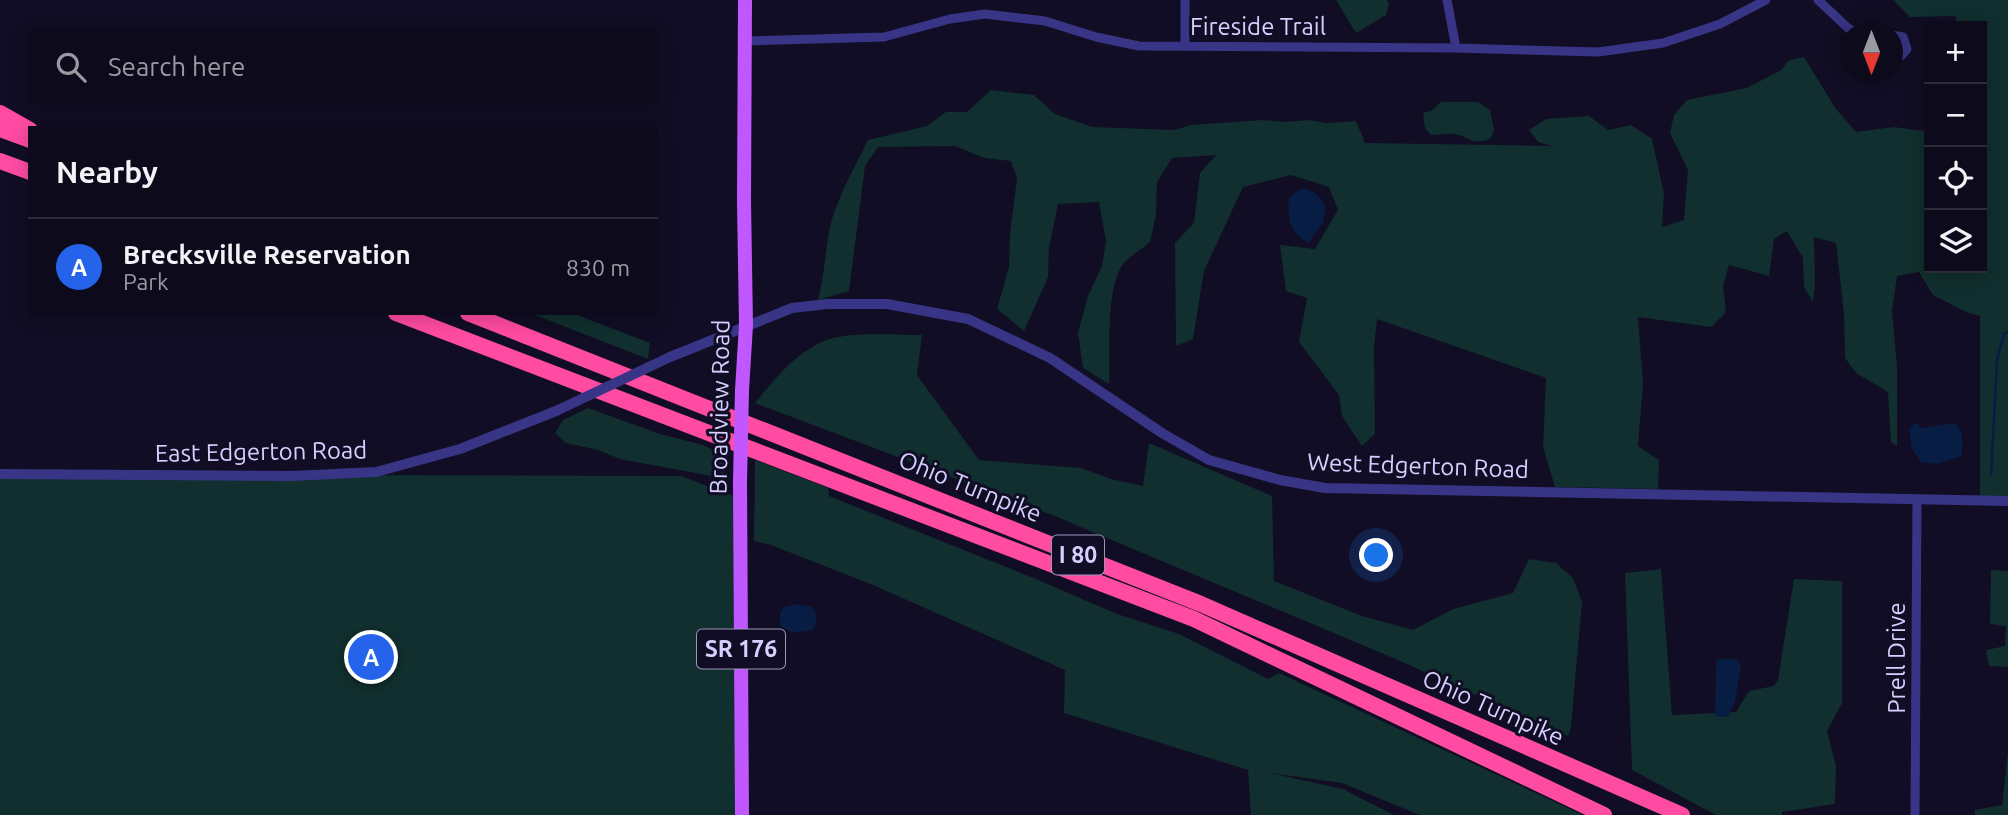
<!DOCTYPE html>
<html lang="en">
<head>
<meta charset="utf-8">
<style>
  :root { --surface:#0d0a1b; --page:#1b1828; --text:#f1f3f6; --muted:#9a9aa3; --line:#2d2b3a; --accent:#2563eb }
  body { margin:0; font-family:Ubuntu,sans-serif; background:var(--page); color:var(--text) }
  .controls { position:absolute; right:21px; top:21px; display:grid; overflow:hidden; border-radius:0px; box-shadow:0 4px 18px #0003 }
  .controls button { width:63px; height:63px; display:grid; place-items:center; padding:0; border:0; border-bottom:2px solid var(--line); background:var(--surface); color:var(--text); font:35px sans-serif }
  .compass { position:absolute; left:1840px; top:21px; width:63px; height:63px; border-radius:50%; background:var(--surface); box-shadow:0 4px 18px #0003; rotate:180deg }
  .you { position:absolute; left:1377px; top:556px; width:24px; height:24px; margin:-18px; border:5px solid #fff; border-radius:50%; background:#1a73e8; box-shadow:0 0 0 10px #1a73e833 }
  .badge { display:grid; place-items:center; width:46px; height:46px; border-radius:50%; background:var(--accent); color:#fff; font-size:23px; font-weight:700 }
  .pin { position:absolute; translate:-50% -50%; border:4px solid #fff; box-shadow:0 2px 7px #0006 }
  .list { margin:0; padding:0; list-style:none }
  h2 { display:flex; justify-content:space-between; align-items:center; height:91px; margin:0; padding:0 28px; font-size:30px }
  h2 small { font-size:23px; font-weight:400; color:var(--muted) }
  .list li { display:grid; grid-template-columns:46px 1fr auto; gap:21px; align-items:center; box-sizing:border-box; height:98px; padding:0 28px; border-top:2px solid var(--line) }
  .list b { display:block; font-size:26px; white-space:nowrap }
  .list p { margin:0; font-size:23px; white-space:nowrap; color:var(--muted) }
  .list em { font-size:23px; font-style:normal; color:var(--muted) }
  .icon { flex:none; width:38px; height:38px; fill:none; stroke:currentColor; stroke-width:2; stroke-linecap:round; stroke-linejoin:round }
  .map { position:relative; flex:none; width:2008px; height:815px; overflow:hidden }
  .search { position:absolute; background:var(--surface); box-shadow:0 4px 18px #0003; left:28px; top:28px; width:630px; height:77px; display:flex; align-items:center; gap:18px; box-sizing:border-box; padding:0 24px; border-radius:0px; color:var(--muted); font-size:26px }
  .panel { position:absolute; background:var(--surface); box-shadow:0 4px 18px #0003; left:28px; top:126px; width:630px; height:189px; border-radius:0px }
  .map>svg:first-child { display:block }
  .green { fill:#102f2e }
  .water { fill:#071d44 }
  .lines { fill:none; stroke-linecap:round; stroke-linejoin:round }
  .stream { stroke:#071d44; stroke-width:2.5 }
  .minor { stroke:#383586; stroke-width:9 }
  .tertiary { stroke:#383586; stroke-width:10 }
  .primary { stroke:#c057ff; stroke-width:14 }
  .motorway { stroke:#ff4ba2; stroke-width:16 }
  .tertiary-bridge { stroke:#383586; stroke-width:10 }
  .primary-bridge { stroke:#c057ff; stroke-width:14 }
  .labels { text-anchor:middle; stroke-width:6; stroke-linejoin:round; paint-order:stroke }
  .shield { fill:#110d24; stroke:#9a96bd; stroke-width:2 }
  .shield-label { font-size:23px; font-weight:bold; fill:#d5d0ff }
  .street-label { font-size:24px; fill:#d5d0ff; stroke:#110d24 }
</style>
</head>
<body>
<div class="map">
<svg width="2008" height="815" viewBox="0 0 2008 815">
  <rect width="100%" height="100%" fill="#110d24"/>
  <path class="green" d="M1336,0H1387L1389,4L1386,15L1356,33Z
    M1893,0H2008V497H1980V316L1966,312L1933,295L1919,272L1897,276L1892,311L1897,366V446L1891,442L1888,392L1856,373L1845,358L1844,314L1836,243L1814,237L1815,282L1813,302L1804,287L1803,258L1787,231L1774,239L1769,276L1729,265L1723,286L1726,312L1711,327L1638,317L1643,384L1638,446L1659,460L1658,489L1555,487L1543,447L1546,378L1377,319L1374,347L1375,434L1362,446L1342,416L1339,395L1299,342L1307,298L1286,291L1280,245L1315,249L1338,210L1329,187L1291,175L1243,187L1204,271L1193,339L1176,346L1175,243L1194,223L1200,173L1216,155L1172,158L1157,182L1156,215L1150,242C1142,249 1126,258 1121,267C1105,297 1111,350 1109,384L1083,368L1078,333L1088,296L1102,266L1106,241L1099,202L1058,204L1049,248L1048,277L1024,331L997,309L1009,267L1010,234L1017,178L1011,161L984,158L955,146L878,147L865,166L849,291L818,300C825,274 825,245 832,219C841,191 855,166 868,140L927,126L946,112H967L991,90L1034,95L1055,114L1092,127L1174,130L1191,125L1263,120L1286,122L1307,120L1327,123L1356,121L1365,143L1552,146L1538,142L1529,130L1546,119L1589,116L1608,130L1631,125L1652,139L1664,194L1662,227L1684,220L1688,170L1670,133L1674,115L1687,100L1747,88L1781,70L1789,60L1804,57L1836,109L1856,132L1894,127L1923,131L1929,121V268H1982V26H1958L1955,16L1910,17Z
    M1441,102H1478L1490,110L1494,130L1490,139C1470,146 1469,136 1455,134C1448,133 1438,135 1431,135L1425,128L1423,113L1431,111Z
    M530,313H572L650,343L648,359Z
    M922,335L917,375L979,460L1081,468L1111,479L1143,486L1149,443L1272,496L1274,581L1362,616L1413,630L1453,609L1513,593L1529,559L1556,563L1573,578L1582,602L1571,727L1568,736L1398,660L1057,517L755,403C775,379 794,354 824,341C846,331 897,335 922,335Z
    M588,408L660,434L703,445L725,456L727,468L722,478L620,459L598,450L566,443L555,433L563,420Z
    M755,460L828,488L829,496L1036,579L1117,614L1179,634L1268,679L1279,673L1583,815H1420L1342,783L1270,773L1343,789L1394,815H1251L1248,770L1064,713L1065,670L873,585L771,545L754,541Z
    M0,474L681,476L742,499L740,815H0Z
    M1661,569L1672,715L1736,712L1749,691L1774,686L1778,680L1794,579L1842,581V703L1827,731L1836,766L1835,804L1782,812V815H1716L1632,770L1625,573Z
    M1991,570L2008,571V667L1989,666L1986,650L2005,646L2006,626L1990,624Z
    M2008,751V815H1975V810L2002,805Z"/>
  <path class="water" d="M1302,188C1315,190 1319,196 1326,207L1323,223L1308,243C1289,231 1287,218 1289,197Z
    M1917,422L1920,428L1955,423C1965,433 1963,443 1961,456L1938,464L1921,462L1911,447L1910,427Z
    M796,604L812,607C818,615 818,621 813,630L791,633L780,625V613L784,607Z
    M1728,658L1738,660L1741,666L1735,702L1728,717L1715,716L1716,660Z"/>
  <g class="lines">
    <path class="stream" d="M1991,475L1997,360L2004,334L2008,332"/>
    <path class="minor" d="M1185,0V46
      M1447,0L1456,48
      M1818,0L1848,28L1856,32
      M1892,35L1903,37L1907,49L1901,56L1892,57
      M745,41L884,37L950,19L985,14L1045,21L1096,37L1139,46L1456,48L1598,52L1663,43L1720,24L1766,0
      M1915,815L1917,500"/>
    <path class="tertiary" d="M670,357L792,308L827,304H887L968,319L1050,358L1162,433L1209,460L1280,480L1325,488L2008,501
      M0,474L291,476L376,472L460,449L556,411"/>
    <path class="primary" d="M742,390L746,325L744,201L745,0
      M740,482L742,815"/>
    <path class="motorway" d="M0,113L30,130
      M0,129L30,140
      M0,161L30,172
      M396,313L1194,619L1604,815
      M468,313L1201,604L1682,815"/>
    <path class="tertiary-bridge" d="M556,411L670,357"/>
    <path class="primary-bridge" d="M740,482L742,390"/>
  </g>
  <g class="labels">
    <g class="shield">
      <rect x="1052" y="535.5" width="52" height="39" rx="5"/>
      <rect x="697" y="629.5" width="88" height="39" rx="5"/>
    </g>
    <g class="shield-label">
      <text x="1078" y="563">I 80</text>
      <text x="741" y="657">SR 176</text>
    </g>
    <g class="street-label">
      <text x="1258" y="35">Fireside Trail</text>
      <text transform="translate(720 407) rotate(-89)" y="8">Broadview Road</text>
      <text transform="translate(261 452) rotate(-1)" y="8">East Edgerton Road</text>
      <text transform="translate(1418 466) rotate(2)" y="8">West Edgerton Road</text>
      <text transform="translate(970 487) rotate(22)" y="8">Ohio Turnpike</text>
      <text transform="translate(1897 658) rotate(-90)" y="8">Prell Drive</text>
      <text transform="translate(1493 708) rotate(24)" y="8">Ohio Turnpike</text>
    </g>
  </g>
</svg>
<div class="controls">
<button>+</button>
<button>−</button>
<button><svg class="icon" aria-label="locate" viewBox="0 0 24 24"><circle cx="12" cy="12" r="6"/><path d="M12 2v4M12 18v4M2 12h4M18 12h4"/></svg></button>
<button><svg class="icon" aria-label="layers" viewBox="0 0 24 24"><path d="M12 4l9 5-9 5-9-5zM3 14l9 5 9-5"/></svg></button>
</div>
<svg class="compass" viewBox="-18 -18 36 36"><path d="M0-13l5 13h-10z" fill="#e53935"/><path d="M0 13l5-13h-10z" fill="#9a9aa3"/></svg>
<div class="you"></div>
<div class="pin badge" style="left:371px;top:657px">A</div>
<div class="search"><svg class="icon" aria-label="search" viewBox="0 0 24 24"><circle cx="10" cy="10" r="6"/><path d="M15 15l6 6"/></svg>Search here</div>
<section class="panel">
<h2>Nearby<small></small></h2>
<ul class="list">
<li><span class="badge">A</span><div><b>Brecksville Reservation</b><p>Park</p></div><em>830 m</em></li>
</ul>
</section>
</div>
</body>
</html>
